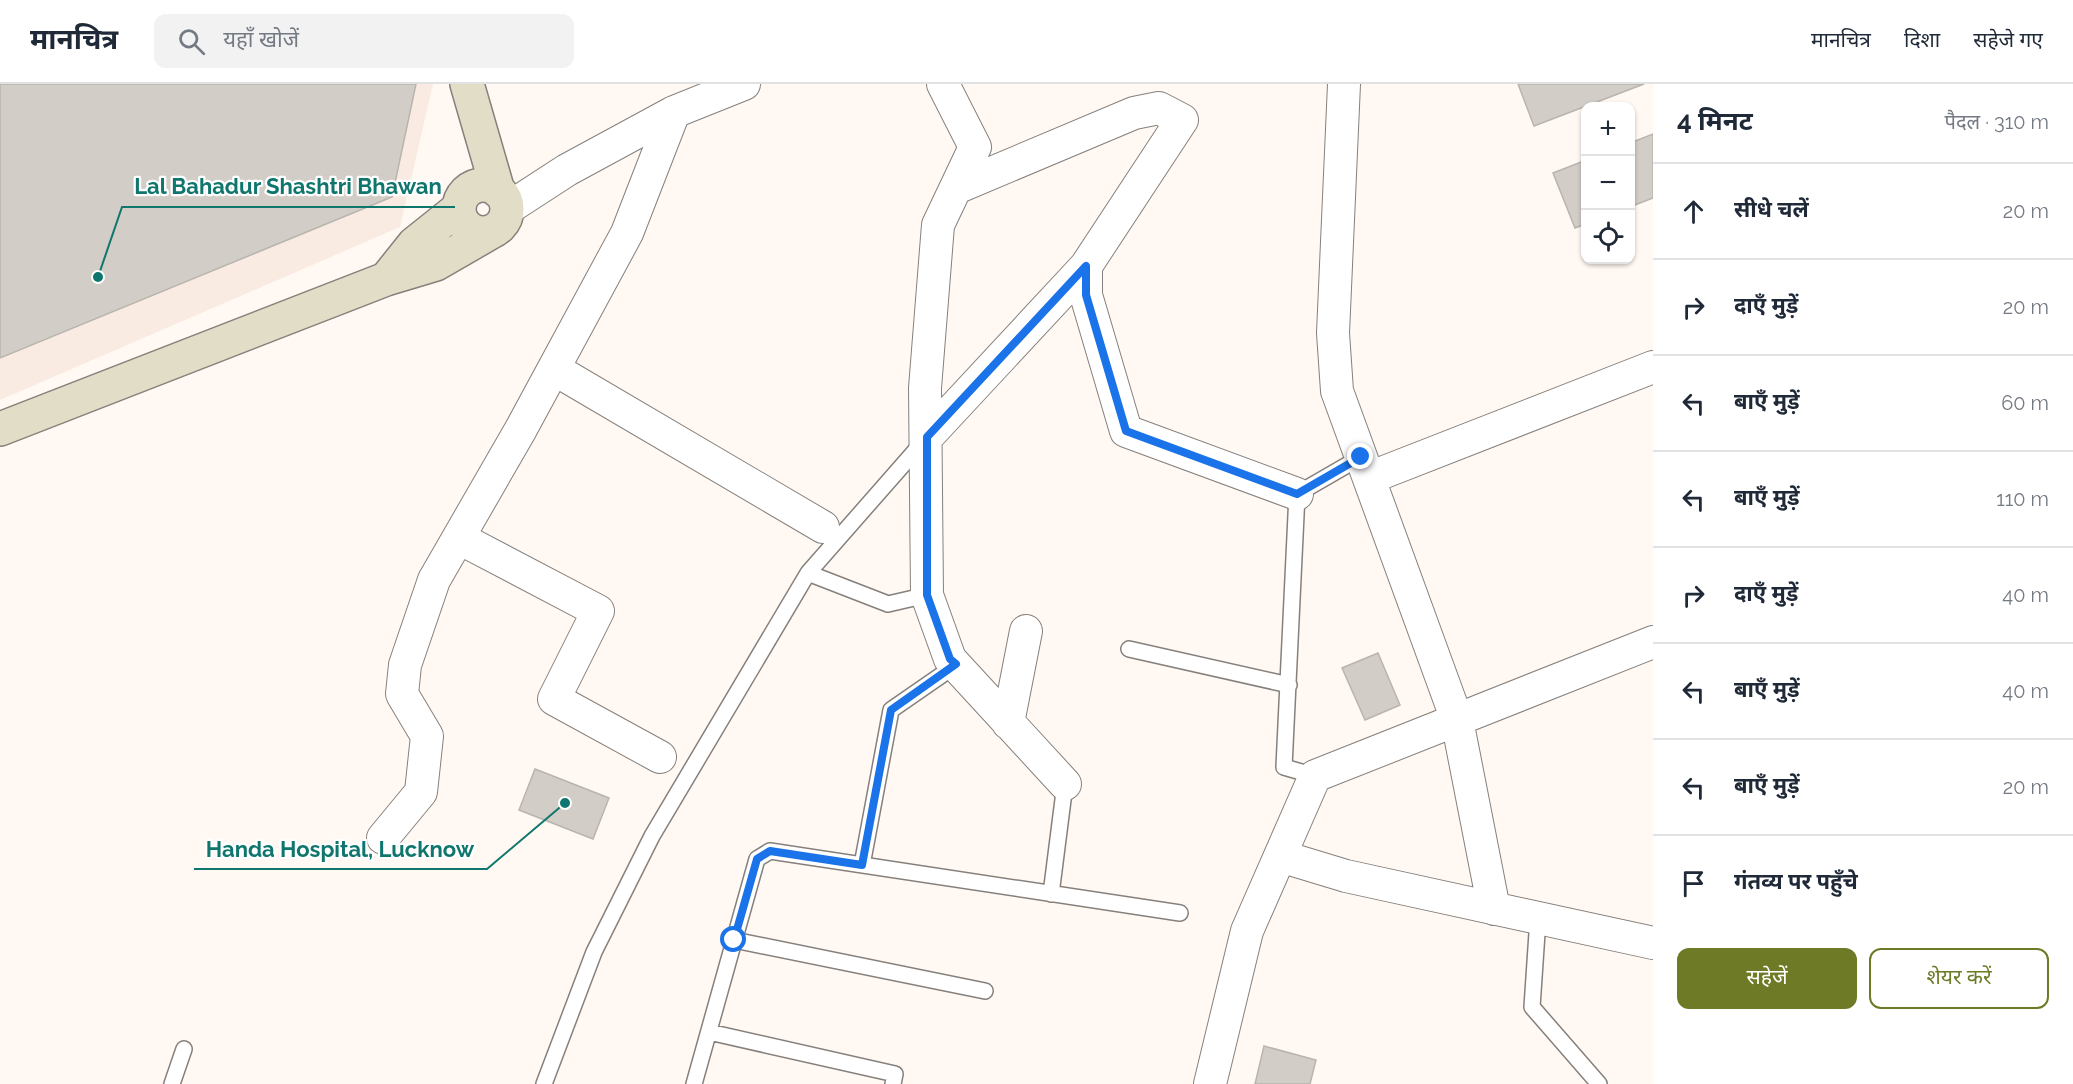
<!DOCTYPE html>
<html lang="hi">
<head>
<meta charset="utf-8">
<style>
  :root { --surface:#fff; --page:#f2f2f3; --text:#1f2937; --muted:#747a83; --line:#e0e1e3; --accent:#6e7a26 }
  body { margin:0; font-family:Raleway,"Noto Sans Devanagari",sans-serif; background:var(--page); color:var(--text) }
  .controls { position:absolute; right:18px; top:18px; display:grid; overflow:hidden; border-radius:12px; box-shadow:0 2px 4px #0004 }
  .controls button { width:54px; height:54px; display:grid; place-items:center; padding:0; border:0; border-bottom:2px solid var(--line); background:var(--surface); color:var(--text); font:30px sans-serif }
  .stop { position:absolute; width:18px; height:18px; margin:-14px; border:4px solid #1a73e8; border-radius:50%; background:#fff }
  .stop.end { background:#1a73e8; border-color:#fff; box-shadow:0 2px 6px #0008 }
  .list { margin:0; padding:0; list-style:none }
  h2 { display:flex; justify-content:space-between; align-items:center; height:78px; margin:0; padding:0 24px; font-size:26px }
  h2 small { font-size:20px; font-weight:400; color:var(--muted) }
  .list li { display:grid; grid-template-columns:39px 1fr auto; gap:18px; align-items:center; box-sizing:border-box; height:96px; padding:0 24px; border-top:2px solid var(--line) }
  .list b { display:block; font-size:22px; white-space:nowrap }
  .list em { font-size:20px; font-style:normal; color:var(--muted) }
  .actions { display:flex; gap:12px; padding:18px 24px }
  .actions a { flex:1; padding:14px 0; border:2px solid var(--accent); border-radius:12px; text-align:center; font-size:21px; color:var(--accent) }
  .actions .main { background:var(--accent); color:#fff }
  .icon { flex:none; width:33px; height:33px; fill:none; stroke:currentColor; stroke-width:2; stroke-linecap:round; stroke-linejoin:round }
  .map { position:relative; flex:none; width:1653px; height:1000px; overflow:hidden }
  header { display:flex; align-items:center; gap:36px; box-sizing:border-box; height:84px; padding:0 30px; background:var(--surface); border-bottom:2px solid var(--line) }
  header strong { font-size:28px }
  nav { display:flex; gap:33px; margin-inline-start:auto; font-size:21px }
  .search { width:420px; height:54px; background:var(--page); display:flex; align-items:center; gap:15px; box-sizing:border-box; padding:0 21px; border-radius:12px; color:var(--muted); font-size:22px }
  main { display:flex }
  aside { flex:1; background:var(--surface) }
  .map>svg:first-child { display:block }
  .built { fill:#f9ebe1 }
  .building { fill:#d2cdc7; stroke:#b8b4ae; stroke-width:1.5 }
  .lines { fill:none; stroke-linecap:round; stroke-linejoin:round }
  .lane-casing { stroke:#86807c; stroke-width:18 }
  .street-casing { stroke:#86807c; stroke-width:34 }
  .secondary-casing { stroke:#86807c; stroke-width:36 }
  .lane { stroke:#fff; stroke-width:15 }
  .street { stroke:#fff; stroke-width:32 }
  .secondary { stroke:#e2ddc6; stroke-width:33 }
  .route { stroke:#1a73e8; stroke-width:8 }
  .leader { fill:none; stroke:#0f766e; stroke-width:2 }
  .callout-dot { fill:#0f766e; stroke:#fff; stroke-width:2 }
  .callout-label { font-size:22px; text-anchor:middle; font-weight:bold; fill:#0f766e; stroke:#fff; stroke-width:4.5; stroke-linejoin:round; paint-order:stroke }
</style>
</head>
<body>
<header>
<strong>मानचित्र</strong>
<div class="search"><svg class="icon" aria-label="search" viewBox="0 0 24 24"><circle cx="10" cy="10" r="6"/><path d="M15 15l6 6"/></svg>यहाँ खोजें</div>
<nav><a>मानचित्र</a><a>दिशा</a><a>सहेजे गए</a></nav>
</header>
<main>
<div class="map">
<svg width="1653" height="1000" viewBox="0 0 1653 1000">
  <rect width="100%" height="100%" fill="#fff8f3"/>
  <path class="built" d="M0,0H433L400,143L0,316Z"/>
  <path class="building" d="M0,0H416L392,113L0,274Z
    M1518,0H1644L1534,42Z
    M1653,50V114L1630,123V59Z
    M1586,76V140L1575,144L1553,89Z
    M1378,569L1400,621L1365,636L1342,584Z
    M535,685L609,714L593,755L519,726Z
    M1264,962L1316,976L1310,1000H1255Z"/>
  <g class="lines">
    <defs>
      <path id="lane" d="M808,489L923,358
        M1129,565L1289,601
        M1315,692L1284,683L1297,410L1361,373
        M862,781L891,626L956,581
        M1051,810L1065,700
        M1538,834L1532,923L1599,1000
        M734,856L985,907
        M709,948L895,990L893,1000
        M172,1000L184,965
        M544,1000L594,868L652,752L808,489L888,520L927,511
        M694,1000L757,775L770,767L1180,829"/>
      <path id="street" d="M943,0L975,63L938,141L925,304L927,511L950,575L1065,700
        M1344,0L1333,249L1337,307L1457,636L1494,825
        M956,104L1134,29L1159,24L1182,36L1086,182V211L1126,347L1297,410
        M507,125L567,86L674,28L744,0
        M554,285L823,443
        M927,353L1086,182
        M1369,394L1653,283
        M459,454L598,527L554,615L660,673
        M1008,639L1026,547
        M383,754L421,708L427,652L402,610L405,581L434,496L521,345L627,149L674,28
        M1280,772L1346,792L1653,859
        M1210,1000L1247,847L1315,692L1653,558"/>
      <path id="secondary" d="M467,0L498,107
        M459 125a24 24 0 1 1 48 0a24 24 0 1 1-48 0Z
        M386,195L414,160L459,124
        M0,345L386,195L436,180L493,147"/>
    </defs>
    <use href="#lane" class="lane-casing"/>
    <use href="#street" class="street-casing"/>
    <use href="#secondary" class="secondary-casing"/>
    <use href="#lane" class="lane"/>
    <use href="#street" class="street"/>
    <use href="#secondary" class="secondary"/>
  </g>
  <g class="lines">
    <path class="route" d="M734,856L757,775L770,767L862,781L891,626L956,580L950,575L927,511V353L1086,182V211L1126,347L1297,410L1361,373"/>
  </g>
  <path class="leader" d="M98 193L122 123H455M565 719L487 785H194"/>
  <g class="callout-dot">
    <circle cx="98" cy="193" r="6"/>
    <circle cx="565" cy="719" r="6"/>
  </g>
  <g class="callout-label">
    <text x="288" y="110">Lal Bahadur Shashtri Bhawan</text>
    <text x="340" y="773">Handa Hospital, Lucknow</text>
  </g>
</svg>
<div class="controls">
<button>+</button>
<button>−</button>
<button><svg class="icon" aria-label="locate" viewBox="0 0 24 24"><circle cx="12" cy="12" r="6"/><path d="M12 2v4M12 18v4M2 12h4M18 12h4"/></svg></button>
</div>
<div class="stop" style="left:734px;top:856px"></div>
<div class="stop end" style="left:1361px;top:373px"></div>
</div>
<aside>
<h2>4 मिनट<small>पैदल · 310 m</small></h2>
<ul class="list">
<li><svg class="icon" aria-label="ahead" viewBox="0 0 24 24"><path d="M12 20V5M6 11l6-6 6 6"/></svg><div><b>सीधे चलें</b></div><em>20 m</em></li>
<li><svg class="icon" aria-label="right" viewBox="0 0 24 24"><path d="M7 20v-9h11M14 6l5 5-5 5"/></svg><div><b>दाएँ मुड़ें</b></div><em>20 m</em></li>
<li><svg class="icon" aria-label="left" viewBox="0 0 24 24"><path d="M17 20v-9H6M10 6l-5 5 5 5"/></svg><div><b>बाएँ मुड़ें</b></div><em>60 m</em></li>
<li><svg class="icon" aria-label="left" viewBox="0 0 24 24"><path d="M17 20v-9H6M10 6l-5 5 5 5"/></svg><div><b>बाएँ मुड़ें</b></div><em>110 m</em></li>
<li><svg class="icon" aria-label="right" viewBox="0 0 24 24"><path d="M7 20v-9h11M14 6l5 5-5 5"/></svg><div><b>दाएँ मुड़ें</b></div><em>40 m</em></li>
<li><svg class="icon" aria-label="left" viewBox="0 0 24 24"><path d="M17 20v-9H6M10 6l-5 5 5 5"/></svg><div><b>बाएँ मुड़ें</b></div><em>40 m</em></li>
<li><svg class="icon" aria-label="left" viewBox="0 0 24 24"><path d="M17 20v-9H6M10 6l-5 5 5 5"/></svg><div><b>बाएँ मुड़ें</b></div><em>20 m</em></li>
<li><svg class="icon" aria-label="arrive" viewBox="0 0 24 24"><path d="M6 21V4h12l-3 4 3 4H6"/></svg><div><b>गंतव्य पर पहुँचे</b></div></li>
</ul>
<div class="actions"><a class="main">सहेजें</a><a>शेयर करें</a></div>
</aside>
</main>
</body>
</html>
